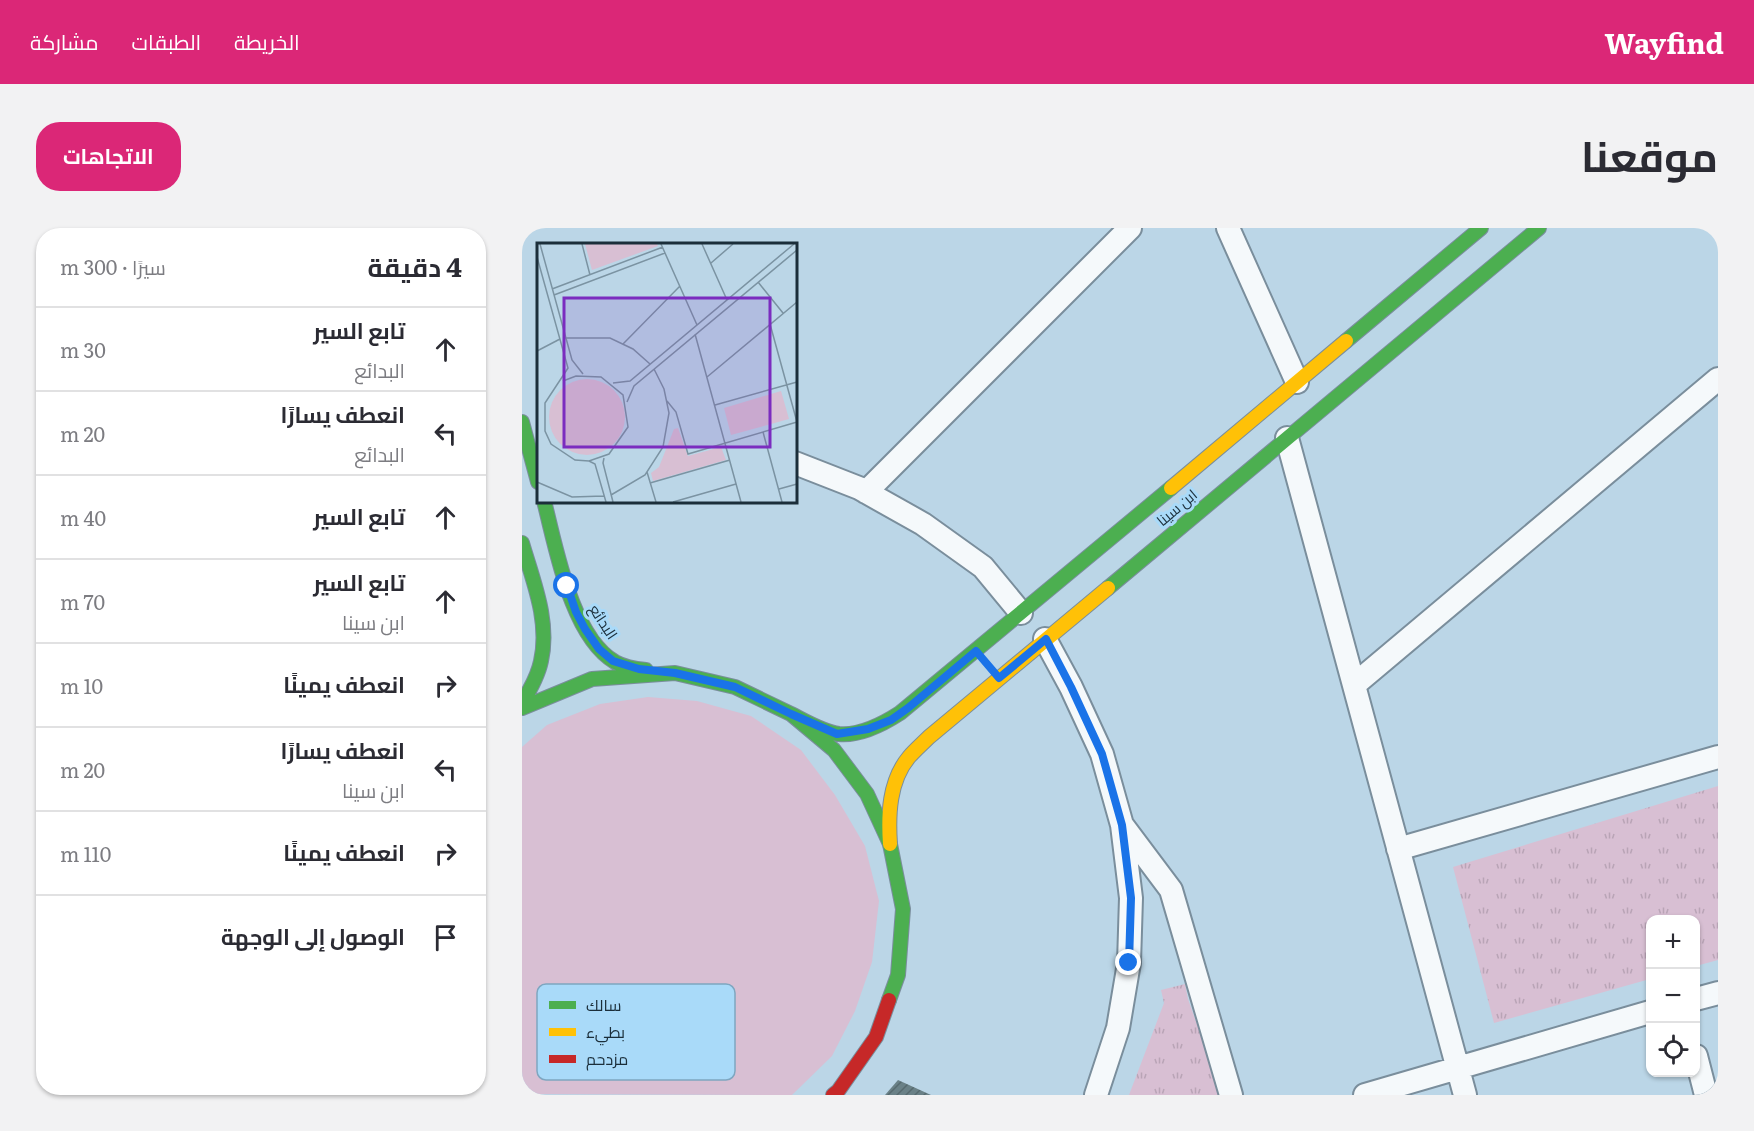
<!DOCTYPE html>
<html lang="ar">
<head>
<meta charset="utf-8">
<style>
  :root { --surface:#fff; --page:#f2f2f3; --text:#2b2b33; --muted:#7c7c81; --line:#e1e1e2; --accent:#db2777 }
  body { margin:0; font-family:Literata,Cairo,serif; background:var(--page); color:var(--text); direction:rtl }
  .controls { position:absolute; right:18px; bottom:18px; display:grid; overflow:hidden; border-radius:12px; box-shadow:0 2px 4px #0004 }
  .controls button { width:54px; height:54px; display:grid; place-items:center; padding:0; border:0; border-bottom:2px solid var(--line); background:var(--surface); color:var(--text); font:30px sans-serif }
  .stop { position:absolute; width:18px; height:18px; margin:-14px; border:4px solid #1a73e8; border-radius:50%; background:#fff }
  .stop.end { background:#1a73e8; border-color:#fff; box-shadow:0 2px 6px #0008 }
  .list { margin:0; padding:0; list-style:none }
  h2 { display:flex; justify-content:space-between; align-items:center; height:78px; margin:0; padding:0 24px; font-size:26px }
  h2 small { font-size:20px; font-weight:400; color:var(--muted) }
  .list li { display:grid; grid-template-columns:39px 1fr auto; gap:18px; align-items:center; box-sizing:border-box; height:84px; padding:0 24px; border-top:2px solid var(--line) }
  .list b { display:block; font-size:22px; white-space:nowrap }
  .list p { margin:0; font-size:20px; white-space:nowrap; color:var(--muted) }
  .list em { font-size:20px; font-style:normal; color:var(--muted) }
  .icon { flex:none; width:33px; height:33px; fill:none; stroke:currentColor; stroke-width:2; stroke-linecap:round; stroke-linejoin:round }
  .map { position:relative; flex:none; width:1196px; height:867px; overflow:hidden; direction:ltr; border-radius:24px }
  header { display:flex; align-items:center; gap:36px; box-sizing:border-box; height:84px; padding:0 30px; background:var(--accent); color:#fff }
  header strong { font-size:28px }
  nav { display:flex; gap:33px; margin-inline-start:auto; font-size:21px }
  .intro { display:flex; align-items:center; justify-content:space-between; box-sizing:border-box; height:144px; padding:0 36px }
  h1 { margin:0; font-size:42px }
  .button { padding:15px 27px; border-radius:24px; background:var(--accent); color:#fff; font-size:21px; font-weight:700 }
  main { display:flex; gap:36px; padding:0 36px }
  aside { flex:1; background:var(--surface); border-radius:24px; box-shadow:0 2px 4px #0004 }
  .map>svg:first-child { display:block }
  .green { fill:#d8bfd3 }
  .park { fill:url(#park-tufts) }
  .building { fill:url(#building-hatch) }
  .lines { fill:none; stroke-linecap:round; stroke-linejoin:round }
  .street-casing { stroke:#7a8e9c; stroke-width:26 }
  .fast-casing { stroke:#7a8e9c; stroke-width:16 }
  .slow-casing { stroke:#7a8e9c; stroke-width:16 }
  .jam-casing { stroke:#7a8e9c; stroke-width:16 }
  .street { stroke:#f5f9fb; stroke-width:22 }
  .fast { stroke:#4caf50; stroke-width:14 }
  .slow { stroke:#ffc107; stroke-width:14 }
  .jam { stroke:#c62828; stroke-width:14 }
  .route { stroke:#1a73e8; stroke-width:8 }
  .labels { text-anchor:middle; stroke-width:6; stroke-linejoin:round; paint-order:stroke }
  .street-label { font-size:15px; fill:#1b2e3a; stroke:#a9daf9 }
  .inset-road { fill:none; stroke:#7b93a2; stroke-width:1.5 }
  .view { fill:#7b2cbf; fill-opacity:0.15; stroke:#7b2cbf; stroke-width:3 }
  .inset-edge { fill:none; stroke:#1b2e3a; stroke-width:3 }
  .key { fill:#a9daf9; stroke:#7ea6c0; stroke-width:1.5 }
  .key-label { font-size:16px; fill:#1b2e3a }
</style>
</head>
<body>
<header>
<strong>Wayfind</strong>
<nav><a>الخريطة</a><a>الطبقات</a><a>مشاركة</a></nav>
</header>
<div class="intro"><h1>موقعنا</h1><a class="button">الاتجاهات</a></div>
<main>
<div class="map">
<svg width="1196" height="867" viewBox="0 0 1196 867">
  <defs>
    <pattern id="park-tufts" width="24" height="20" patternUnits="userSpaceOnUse" patternTransform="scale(1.5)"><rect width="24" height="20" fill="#d8bfd3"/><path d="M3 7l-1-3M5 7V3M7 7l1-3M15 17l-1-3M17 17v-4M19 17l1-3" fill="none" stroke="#b9a4b6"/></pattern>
    <pattern id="building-hatch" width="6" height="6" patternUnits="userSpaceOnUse" patternTransform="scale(1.5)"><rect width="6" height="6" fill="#6a8187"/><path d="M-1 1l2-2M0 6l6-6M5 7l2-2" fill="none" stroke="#566a6f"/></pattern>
  </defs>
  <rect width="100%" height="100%" fill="#bbd6e7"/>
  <path class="green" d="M126,469L175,473L229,488L279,522L313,567L343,618L357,673L350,734L333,783L310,828L270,867L0,866V519L25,497L78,476Z"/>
  <path class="park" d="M1196,558V732L1174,738V692H1128V751L972,795L931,639Z
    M663,756L666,771L700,867H607L642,775L639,762Z"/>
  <path class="building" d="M376,852L409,867H363Z"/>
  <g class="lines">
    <defs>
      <path id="street" d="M706,0L775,154
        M765,210L943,867
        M273,235L337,260L401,296L461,339L499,385
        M344,264L608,0
        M523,411L549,459L580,526L600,597L609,670L607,735L596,800L574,867
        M832,457L1196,151
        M601,598L649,662L709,867
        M876,621L1196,529
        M1174,771L1196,765
        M1174,828L1184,867
        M843,867L1128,784"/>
      <path id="fast" d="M824,113L959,0
        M0,194L16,254
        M22,273C34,319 49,408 93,434C102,439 113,441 124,442
        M0,315C11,353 28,393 19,433C16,448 8,462 0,475
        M586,360L1017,0
        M0,480L70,451L153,445L213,459L269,486L312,522L345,566L368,616L381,681L376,747L367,772
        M269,486C283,493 301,504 317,506C338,508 361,496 378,485L649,260"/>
      <path id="slow" d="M649,260L824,113
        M368,616C366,587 367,553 387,529C393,522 400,516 407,509L586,360"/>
      <path id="jam" d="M311,867L316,863L354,809L367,772"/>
    </defs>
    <use href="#street" class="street-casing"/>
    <use href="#fast" class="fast-casing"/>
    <use href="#slow" class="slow-casing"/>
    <use href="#jam" class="jam-casing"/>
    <use href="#street" class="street"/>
    <use href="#fast" class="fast"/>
    <use href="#slow" class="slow"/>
    <use href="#jam" class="jam"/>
  </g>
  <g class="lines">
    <path class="route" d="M45,358L54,384L63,401L77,421L91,433L117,441L153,445L213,459L269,486L315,506L346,501L369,492L386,480L454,423L477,450L524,411L549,459L580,526L600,597L609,670L607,735"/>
  </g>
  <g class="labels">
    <g class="street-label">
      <text transform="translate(655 280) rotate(-40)" y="5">ابن سينا</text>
      <text transform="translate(81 394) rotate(57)" y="5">البدائع</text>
    </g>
  </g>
  <g transform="translate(15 15)">
    <rect width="260" height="260" fill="#bbd6e7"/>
    <path d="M12 174a38 38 0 1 1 76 0a38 38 0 1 1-76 0Z" fill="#d8bfd3"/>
    <path d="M48,1H120L121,3L55,27ZM244,148L252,176L194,192L187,165ZM141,185L151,213L184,204L189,217L116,238L114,230L122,224L137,186Z" fill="#d8bfd3"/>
    <path class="inset-road" d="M3,1L35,117L46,131M45,1L53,32M124,1L160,82M165,1L190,57M0,14L31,125L8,160V188L14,201L38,217L52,218L72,211L91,184L86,152L64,134L39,133L26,138M174,20L196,1M221,39L246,70M15,46L126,4M17,52L128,10M233,81L260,179M158,91L204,259M28,95H73L96,106L113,121M86,101L143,43M0,108L23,96M170,134L260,59M76,140L93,138L257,1M130,158L139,169L151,211L260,179M90,159L97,143L260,7M178,162L260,139M226,189L245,259M67,215L66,220L76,259M52,218L58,221L69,259M110,229L119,259M0,239L35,254L67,253M113,240L193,217M242,246L260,241M74,252L108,232L126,204L132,170L127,146L117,126M136,259L199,241"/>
    <path class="view" d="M27,55H233V204H27Z"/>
    <rect width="260" height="260" class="inset-edge"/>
  </g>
  <rect x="15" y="756" width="198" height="96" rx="9" class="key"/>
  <rect x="27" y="773" width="27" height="8" fill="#4caf50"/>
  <rect x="27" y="800" width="27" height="8" fill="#ffc107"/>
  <rect x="27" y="827" width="27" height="8" fill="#c62828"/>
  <g class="key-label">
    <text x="64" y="783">سالك</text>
    <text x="64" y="810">بطيء</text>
    <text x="64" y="837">مزدحم</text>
  </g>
</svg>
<div class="controls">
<button>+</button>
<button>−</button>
<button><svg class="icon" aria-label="locate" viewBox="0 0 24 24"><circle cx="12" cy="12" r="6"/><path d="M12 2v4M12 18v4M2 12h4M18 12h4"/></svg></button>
</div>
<div class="stop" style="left:45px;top:358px"></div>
<div class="stop end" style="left:607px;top:735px"></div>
</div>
<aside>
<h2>4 دقيقة<small>سيرًا · 300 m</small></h2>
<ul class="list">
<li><svg class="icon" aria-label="ahead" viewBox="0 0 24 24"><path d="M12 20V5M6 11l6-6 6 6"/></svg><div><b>تابع السير</b><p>البدائع</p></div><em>30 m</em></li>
<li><svg class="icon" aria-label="left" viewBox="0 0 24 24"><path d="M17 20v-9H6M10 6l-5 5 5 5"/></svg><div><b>انعطف يسارًا</b><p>البدائع</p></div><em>20 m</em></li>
<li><svg class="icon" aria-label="ahead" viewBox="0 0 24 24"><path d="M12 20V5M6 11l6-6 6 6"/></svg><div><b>تابع السير</b></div><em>40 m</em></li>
<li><svg class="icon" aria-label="ahead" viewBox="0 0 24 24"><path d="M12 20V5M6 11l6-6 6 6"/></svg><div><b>تابع السير</b><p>ابن سينا</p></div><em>70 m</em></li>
<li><svg class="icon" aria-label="right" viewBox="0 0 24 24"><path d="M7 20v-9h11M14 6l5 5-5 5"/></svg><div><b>انعطف يمينًا</b></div><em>10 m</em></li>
<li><svg class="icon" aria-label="left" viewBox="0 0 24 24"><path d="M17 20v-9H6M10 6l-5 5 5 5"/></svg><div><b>انعطف يسارًا</b><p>ابن سينا</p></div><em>20 m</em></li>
<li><svg class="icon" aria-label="right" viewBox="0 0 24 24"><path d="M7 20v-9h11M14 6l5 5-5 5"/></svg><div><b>انعطف يمينًا</b></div><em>110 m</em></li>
<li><svg class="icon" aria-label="arrive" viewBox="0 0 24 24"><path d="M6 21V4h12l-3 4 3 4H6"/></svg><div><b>الوصول إلى الوجهة</b></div></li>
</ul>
</aside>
</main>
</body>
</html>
